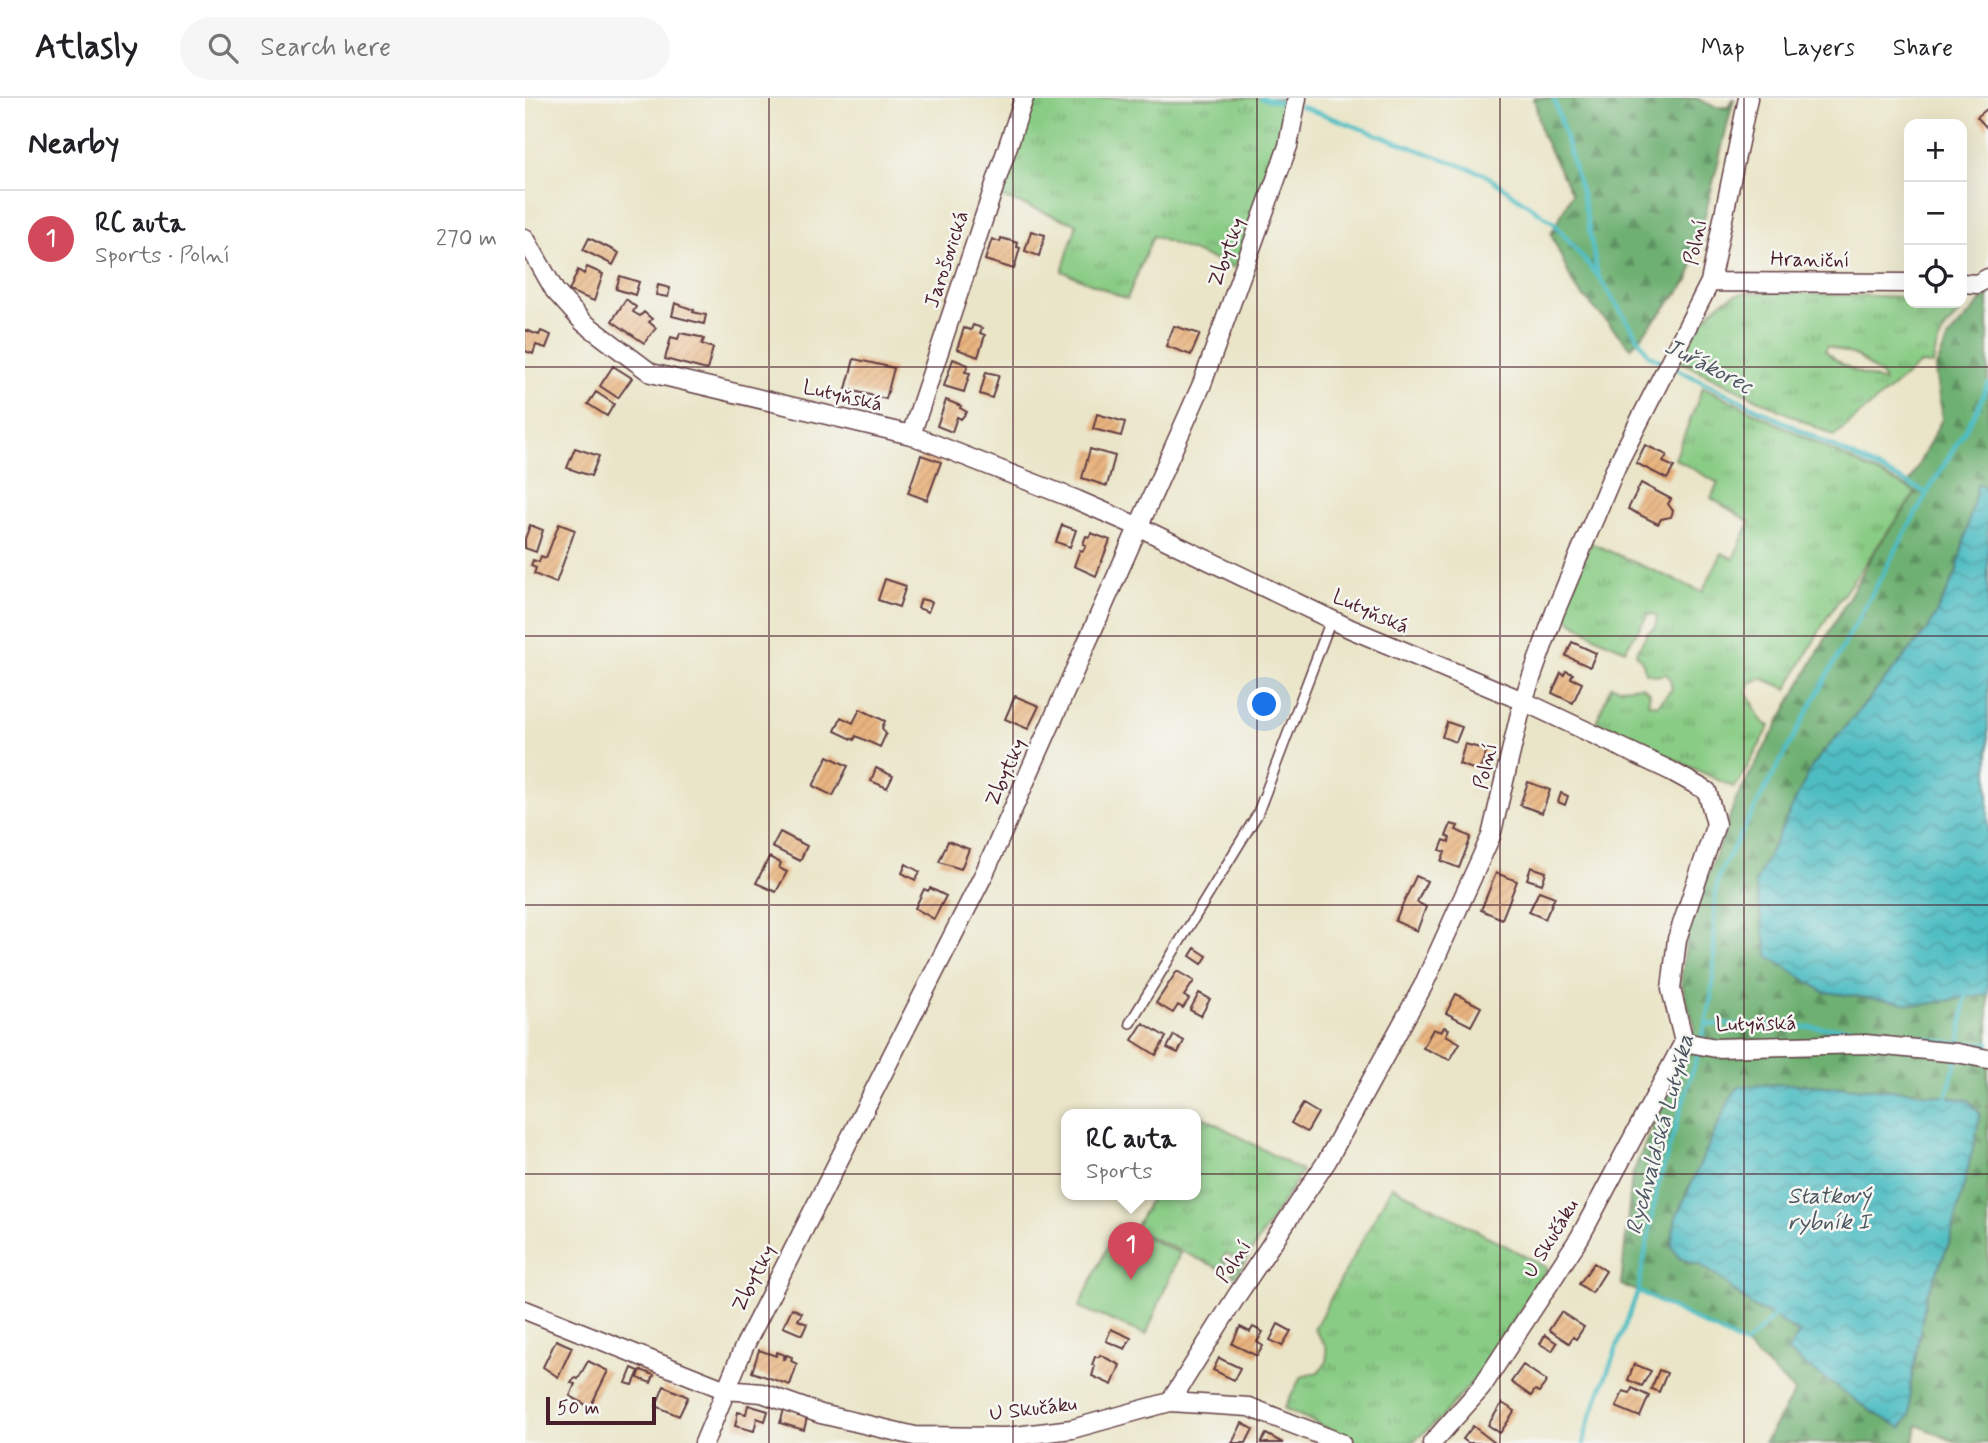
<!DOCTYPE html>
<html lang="en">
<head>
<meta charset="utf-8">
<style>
  :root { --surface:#fff; --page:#f6f6f6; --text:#202124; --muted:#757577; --line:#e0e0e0; --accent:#d1495b }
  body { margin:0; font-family:Mynerve,sans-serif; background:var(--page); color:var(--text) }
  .controls { position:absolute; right:21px; top:21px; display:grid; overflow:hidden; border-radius:14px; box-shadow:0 7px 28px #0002 }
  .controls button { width:63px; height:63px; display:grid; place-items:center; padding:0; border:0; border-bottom:2px solid var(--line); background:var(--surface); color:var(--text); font:35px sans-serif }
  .scale { position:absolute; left:21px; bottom:18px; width:110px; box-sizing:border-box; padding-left:7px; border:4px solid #4a1f2b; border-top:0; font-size:19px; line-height:24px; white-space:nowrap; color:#4a1f2b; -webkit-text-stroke:5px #f6f6f2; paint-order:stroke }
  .you { position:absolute; left:740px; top:607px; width:24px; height:24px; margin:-18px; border:5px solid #fff; border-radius:50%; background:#1a73e8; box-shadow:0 0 0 10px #1a73e833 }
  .badge { display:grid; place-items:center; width:46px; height:46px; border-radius:50%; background:var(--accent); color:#fff; font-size:23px; font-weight:700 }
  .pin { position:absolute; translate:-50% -58px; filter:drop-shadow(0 2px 4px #0008) }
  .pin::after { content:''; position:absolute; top:37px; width:24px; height:21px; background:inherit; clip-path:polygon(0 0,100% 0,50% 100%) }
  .popup { position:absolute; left:536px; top:1011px; width:140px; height:91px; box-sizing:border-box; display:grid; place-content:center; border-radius:14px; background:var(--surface); filter:drop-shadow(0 2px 5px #0005); font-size:23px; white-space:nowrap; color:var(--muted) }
  .popup b { font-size:26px; color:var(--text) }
  .popup::after { content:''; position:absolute; left:50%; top:100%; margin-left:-14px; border:14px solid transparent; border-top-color:var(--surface) }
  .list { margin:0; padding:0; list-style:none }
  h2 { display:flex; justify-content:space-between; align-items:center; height:91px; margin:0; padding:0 28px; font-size:30px }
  h2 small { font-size:23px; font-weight:400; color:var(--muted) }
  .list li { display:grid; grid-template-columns:46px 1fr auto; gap:21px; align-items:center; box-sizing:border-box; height:98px; padding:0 28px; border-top:2px solid var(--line) }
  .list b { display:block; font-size:26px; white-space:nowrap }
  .list p { margin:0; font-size:23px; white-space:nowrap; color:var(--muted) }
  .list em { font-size:23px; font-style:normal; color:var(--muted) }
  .icon { flex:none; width:38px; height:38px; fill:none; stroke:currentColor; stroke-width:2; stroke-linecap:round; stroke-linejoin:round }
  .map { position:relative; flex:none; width:1463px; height:1345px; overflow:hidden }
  header { display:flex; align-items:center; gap:42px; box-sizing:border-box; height:98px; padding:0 35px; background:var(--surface); border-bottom:2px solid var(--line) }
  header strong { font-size:33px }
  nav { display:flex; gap:38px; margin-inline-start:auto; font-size:24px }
  .search { width:490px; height:63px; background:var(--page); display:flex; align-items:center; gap:18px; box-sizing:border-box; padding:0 24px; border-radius:38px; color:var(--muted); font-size:26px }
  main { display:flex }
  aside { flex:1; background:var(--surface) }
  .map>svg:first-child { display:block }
  .grass { fill:url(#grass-tufts); stroke:#6a7658; stroke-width:2; fill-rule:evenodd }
  .forest { fill:url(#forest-firs); stroke:#5c684e; stroke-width:2; fill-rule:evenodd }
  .pitch { fill:#89cc85; stroke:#6a7658; stroke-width:2 }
  .water { fill:url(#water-waves); stroke:#4c6e77; stroke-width:2 }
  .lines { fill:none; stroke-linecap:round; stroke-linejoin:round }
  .stream { stroke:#4ebdc3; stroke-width:4.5 }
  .building { fill:url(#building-hatch) }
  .service-casing { stroke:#623d43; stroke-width:12 }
  .minor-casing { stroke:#623d43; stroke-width:21 }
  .service { stroke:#fff; stroke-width:9 }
  .minor { stroke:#fff; stroke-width:18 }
  .grid { fill:none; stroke:#4a1f2b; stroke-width:2; stroke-opacity:0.55 }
  .labels { text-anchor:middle; stroke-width:5; stroke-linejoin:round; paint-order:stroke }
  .street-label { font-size:21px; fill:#4a1f2b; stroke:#f6f6f2 }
  .water-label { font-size:23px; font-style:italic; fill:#4b5660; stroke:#f6f6f2 }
</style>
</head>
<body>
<header>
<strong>Atlasly</strong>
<div class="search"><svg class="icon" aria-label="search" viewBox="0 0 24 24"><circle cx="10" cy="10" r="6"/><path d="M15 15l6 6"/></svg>Search here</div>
<nav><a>Map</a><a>Layers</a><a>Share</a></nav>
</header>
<main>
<aside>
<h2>Nearby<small></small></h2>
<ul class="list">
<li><span class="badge">1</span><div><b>RC auta</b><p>Sports · Polní</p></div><em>270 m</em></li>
</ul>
</aside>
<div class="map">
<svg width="1463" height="1345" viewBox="0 0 1463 1345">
  <defs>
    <pattern id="grass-tufts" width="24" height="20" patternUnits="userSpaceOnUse" patternTransform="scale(1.75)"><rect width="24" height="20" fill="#89cc85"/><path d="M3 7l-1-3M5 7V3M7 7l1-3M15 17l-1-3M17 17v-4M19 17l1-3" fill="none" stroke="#72a56d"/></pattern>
    <pattern id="forest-firs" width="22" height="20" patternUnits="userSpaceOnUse" patternTransform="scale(1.75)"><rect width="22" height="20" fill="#6eb072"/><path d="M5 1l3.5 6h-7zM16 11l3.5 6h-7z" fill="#5c8f5e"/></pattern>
    <pattern id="water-waves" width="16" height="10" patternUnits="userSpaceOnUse" patternTransform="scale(1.75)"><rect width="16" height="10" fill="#4ebdc3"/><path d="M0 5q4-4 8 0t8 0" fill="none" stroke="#43999f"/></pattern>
    <pattern id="building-hatch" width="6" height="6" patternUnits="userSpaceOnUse" patternTransform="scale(1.75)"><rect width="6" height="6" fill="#e9b47f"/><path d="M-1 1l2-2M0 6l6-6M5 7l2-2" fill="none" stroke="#c99a6e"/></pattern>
  </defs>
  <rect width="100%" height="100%" fill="#f6f6f2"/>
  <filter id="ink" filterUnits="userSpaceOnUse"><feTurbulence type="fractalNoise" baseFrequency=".0143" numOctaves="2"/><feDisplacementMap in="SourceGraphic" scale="14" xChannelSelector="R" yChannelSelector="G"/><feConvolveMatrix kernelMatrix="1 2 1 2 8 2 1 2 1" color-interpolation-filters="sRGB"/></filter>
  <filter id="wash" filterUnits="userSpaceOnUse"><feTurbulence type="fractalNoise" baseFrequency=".00686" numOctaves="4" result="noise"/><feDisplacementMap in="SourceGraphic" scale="28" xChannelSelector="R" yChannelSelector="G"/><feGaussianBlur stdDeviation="1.57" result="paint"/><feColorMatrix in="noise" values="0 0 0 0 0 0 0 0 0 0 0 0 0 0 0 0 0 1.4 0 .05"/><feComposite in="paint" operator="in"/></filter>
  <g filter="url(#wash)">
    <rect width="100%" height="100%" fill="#eae5c8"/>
    <path class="grass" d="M503,0H764L755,47L710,170L628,138L602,201L537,173L552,126L471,97Z
      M1256,195L1381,199L1384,200V205H1435L1440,208L1431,207L1424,210L1426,213L1434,216C1418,229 1410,247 1408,267L1395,266L1309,338L1154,263C1163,241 1183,208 1206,199C1220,192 1240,195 1256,195ZM1303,248L1332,258L1358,279L1359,284C1339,277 1315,269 1300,252Z
      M1178,289L1391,394L1303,518L1262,591L1237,580L1226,584L1222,594C1231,605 1230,623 1245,628L1214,684L1208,689L1071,624L1086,588L1094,590L1117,588L1125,595L1123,605L1133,607L1147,591L1145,580L1141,576L1132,578L1120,574L1118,565L1111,555L1123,534L1130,530L1132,518L1124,515L1100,552L1071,539L1036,516L1066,445L1177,494L1197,455L1208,461L1225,424L1186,400L1193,385L1150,361Z
      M671,1015L777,1073L711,1178L707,1176L716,1163L701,1155L697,1162L701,1164L698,1172L609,1132L628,1096H671Z
      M867,1088L1023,1170L953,1277L916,1320L888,1344L833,1345L759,1310L776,1279L793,1274L802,1264L801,1248L789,1231Z"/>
    <path class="forest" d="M1009,0H1171L1190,9H1202L1209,0L1164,182L1106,250L1049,188L1026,136L1047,96L1017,37Z
      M1463,196V391L1453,386L1431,476L1403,531L1287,668L1396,907L1463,896V1345H1433L1392,1327L1389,1345H1239L1270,1294L1222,1249L1130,1200L1096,1187L1107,1077L1170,929L1156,884L1162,836L1211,701L1349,454L1391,395L1382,389L1417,321L1410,272L1423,240ZM1265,986L1384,993L1443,1002L1455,1015L1425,1143L1401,1199L1385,1290V1317L1376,1329L1344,1312L1263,1254L1274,1236L1249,1219L1226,1208L1195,1180L1177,1168L1154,1160L1146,1147L1151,1119L1206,998L1215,988Z"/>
    <path class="pitch" d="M593,1127L655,1155L621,1237L554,1209Z"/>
    <path class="water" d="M1453,385L1463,391V896L1396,907L1299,894L1243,858L1230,785L1287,668L1403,531L1431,476Z
      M1265,986L1384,993L1443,1002L1455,1015L1451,1038L1425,1143L1401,1199L1385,1290V1317L1376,1330L1344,1312L1262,1254L1274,1236L1249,1219L1226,1208L1195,1180L1177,1168L1154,1160L1146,1147L1151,1119L1206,998L1215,988Z"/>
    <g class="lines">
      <path class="stream" d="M736,0L766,6
        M1029,0L1058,100L1073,178L1124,257L1138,264
        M775,8L959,76L1029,125L1071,176
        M1146,268L1402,395
        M1182,926L1344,931L1435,946L1463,945
        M1176,942C1184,919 1188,892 1189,867C1190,835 1186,804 1195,774L1402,395L1452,312L1463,286
        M1434,951L1441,894
        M1417,1004L1421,1000L1432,960
        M1113,1193L1220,1247L1252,1215
        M1059,1345L1063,1326L1113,1193L1133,1087L1174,951"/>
    </g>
    <g id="blocks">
      <path class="building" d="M1463,10V31L1452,19Z
        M506,133L520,137L514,158L500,153Z
        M64,140L94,155L88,167L58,152Z
        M476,140L493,145L492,149L495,150L489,171L460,162L467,141L475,144Z
        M62,169L78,176L69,203L44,193L53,172L59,176Z
        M95,178L114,184L110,197L91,191Z
        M133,187L145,190L143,199L131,197Z
        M101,201L111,209L108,214L115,218L119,214L127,221L124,224L131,230L119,245L87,223Z
        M150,205L169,212L168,214L181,217L179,226L147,218Z
        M448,227L457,230L455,235L460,237L453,259L432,251L439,230L446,232Z
        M649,228L675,236L666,257L641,248Z
        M0,232L14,237L16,233L26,237L21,250L11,247L8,256L0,253Z
        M155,235L175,239L179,241L177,246L188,250L182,272L140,261L146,239L153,241Z
        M329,261L369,270L361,301L321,291Z
        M428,261L443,267L440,274L445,275L439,294L419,288Z
        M88,268L107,280L93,300L75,288Z
        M461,274L474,277L467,300L455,296Z
        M71,294L89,306L82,318L63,306Z
        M421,302L436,308L435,310L442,314L436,321L432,319L427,334L412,328Z
        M572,316L600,324L596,338L568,331Z
        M1120,347L1142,357L1138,364L1149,369L1142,381L1111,365Z
        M50,350L74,358L66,378L42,370Z
        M565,351L590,358L582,388L557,380Z
        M396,357L416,364L402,402L383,395Z
        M1116,385L1146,401L1143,406L1148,413L1146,419L1136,421L1133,426L1103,411Z
        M34,426L50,432L31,485L9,476L11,470L6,468L8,462L14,464L16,458L21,460Z
        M5,427L18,432L11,454L0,450V441Z
        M537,427L551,432L545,449L531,444Z
        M566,435L585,442L571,478L549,468L555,452L558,453L561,447L558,446L561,438L564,439Z
        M360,481L381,488L374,509L353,502Z
        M396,501L407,504L403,514L393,510Z
        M1047,544L1071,555L1065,569L1041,558Z
        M1041,573L1048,576L1046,580L1057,585L1048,605L1027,595L1036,575L1039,577Z
        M490,598L514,608L503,631L480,621Z
        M335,611L360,623L357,630L361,636L355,649L331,638L329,642L310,633L316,619L328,625Z
        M922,624L937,629L931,644L917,639Z
        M940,646L962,652L954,673L934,666Z
        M303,658L323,668L308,698L288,688Z
        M351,670L368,678L362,690L346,683Z
        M1003,684L1025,692L1017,715L995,707Z
        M1036,695L1043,698L1040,707L1033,704Z
        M926,726L933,728L931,732L946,739L934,770L916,763L920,754L915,752L919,742L924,744L925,740L921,738Z
        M255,734L282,748L275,763L247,749Z
        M423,743L444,751L436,771L414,764Z
        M244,759L256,765L254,770L262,774L251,794L231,785Z
        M381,766L395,774L390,782L377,775Z
        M1006,769L1021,774L1017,786L1002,781Z
        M971,775L992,783L977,821L956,812Z
        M891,778L902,783L892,804L901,809L892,833L870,823Z
        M405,790L421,798L409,821L390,810L399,791L403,793Z
        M1014,793L1030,799L1020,821L1004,814Z
        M670,850L682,858L677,866L665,858Z
        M652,873L669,883L659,898L664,901L658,910L653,907L648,915L631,905Z
        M674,895L685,901L676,918L665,912Z
        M931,896L956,909L946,928L921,915Z
        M618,925L641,939L631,957L607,942Z
        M919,929L924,931L921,937L935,945L925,962L898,950L908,931L916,934Z
        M649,937L659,943L653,955L642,950Z
        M778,1006L793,1015L782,1034L766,1025Z
        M1069,1165L1081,1173L1067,1195L1054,1186Z
        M267,1210L277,1215L273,1222L282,1226L277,1237L258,1229Z
        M1036,1214L1059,1229L1051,1241L1048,1239L1044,1245L1024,1232Z
        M753,1226L766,1233L757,1248L745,1242Z
        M715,1229L725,1234L728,1229L738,1234L732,1244L738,1248L732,1258L707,1246Z
        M586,1231L606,1240L600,1251L581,1243Z
        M1020,1237L1032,1245L1027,1253L1015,1246Z
        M31,1242L47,1249L33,1279L18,1269Z
        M234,1252L251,1258L252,1254L260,1257L258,1261H260L262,1257L267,1259L266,1263L272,1266L265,1287L227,1274Z
        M575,1257L595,1267L587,1287L567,1278L570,1268L567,1267L570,1259H574Z
        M694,1260L715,1270L709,1282L688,1272Z
        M63,1263L83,1273L65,1309L45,1298L50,1286L46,1285L50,1280L53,1281Z
        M1109,1266L1126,1273L1117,1288L1103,1282Z
        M998,1267L1022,1283L1014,1294L1010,1292L1006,1298L986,1284Z
        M107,1270L114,1273L108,1287L101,1285Z
        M116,1272L129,1277L126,1285L113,1280Z
        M1134,1272L1142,1275L1134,1294L1126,1291Z
        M139,1288L163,1299L154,1318L131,1308Z
        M1107,1290L1124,1298L1115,1319L1091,1309L1098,1293L1105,1295Z
        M977,1305L990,1313L975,1335L963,1327Z
        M223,1307L243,1313L240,1323L232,1320L229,1333L210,1328L213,1314L221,1316Z
        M259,1312L282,1320L279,1332L255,1325Z
        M717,1325L728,1331L721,1345H707Z
        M948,1328L970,1345H943L938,1341Z
        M741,1336L758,1345H736Z"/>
    </g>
  </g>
  <g filter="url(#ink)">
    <use href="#blocks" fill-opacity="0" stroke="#623d43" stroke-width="2"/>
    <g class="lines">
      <defs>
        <path id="service" d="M605,925L732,717L806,522"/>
        <path id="minor" d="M0,140L30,193L58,224L126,275L386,337L552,402L614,429L826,531L998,603L1146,673L1182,693L1191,726L1152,841L1146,891L1159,944
          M1185,184L1384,185
          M1437,185L1452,186L1463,180
          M386,337L499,0
          M1159,944L1191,950L1340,946L1432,955L1463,961
          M0,1212L201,1292L237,1295L296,1316L390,1338L482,1339L547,1331L645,1304L724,1309L816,1345
          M645,1304L711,1199L802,1063L898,888L966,738L998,603L1030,514L1091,369L1185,184L1223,0
          M179,1345L219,1249L459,776L677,286L763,48L772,0
          M907,1345L956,1290L1055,1139L1159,944"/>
      </defs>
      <use href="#service" class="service-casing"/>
      <use href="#minor" class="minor-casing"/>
      <use href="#service" class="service"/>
      <use href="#minor" class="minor"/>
    </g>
  </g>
  <path class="grid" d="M244,0V1345M488,0V1345M732,0V1345M975,0V1345M1219,0V1345M0,269H1463M0,538H1463M0,807H1463M0,1076H1463"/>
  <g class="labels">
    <g class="street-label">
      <text transform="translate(1170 144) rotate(-78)" y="7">Polní</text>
      <text transform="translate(701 154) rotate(-70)" y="7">Zbytky</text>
      <text transform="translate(421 161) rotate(-72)" y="7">Jarošovická</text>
      <text transform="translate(1285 161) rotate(1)" y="7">Hraniční</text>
      <text transform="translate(318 297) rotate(13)" y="7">Lutyňská</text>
      <text transform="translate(846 513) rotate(24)" y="7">Lutyňská</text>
      <text transform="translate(960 668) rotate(-77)" y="7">Polní</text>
      <text transform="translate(480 674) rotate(-66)" y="7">Zbytky</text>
      <text transform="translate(1231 925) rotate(-1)" y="7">Lutyňská</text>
      <text transform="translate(1025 1140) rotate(-59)" y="7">U Skučáku</text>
      <text transform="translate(708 1163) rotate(-56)" y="7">Polní</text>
      <text transform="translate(228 1180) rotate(-63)" y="7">Zbytky</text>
      <text transform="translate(508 1310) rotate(-7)" y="7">U Skučáku</text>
    </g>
    <g class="water-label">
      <text transform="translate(1184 267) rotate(27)" y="8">Juřákorec</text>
      <text transform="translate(1134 1036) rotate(-75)" y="8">Rychvaldská Lutyňka</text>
      <text x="1304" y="1105">Statkový<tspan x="1304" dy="26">rybník I</tspan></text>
    </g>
  </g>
</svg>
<div class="controls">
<button>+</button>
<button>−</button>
<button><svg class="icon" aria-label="locate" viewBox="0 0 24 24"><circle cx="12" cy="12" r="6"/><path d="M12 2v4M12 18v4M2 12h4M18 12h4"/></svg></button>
</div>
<div class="scale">50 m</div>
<div class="you"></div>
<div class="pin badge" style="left:606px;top:1182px">1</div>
<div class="popup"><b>RC auta</b>Sports</div>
</div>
</main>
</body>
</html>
